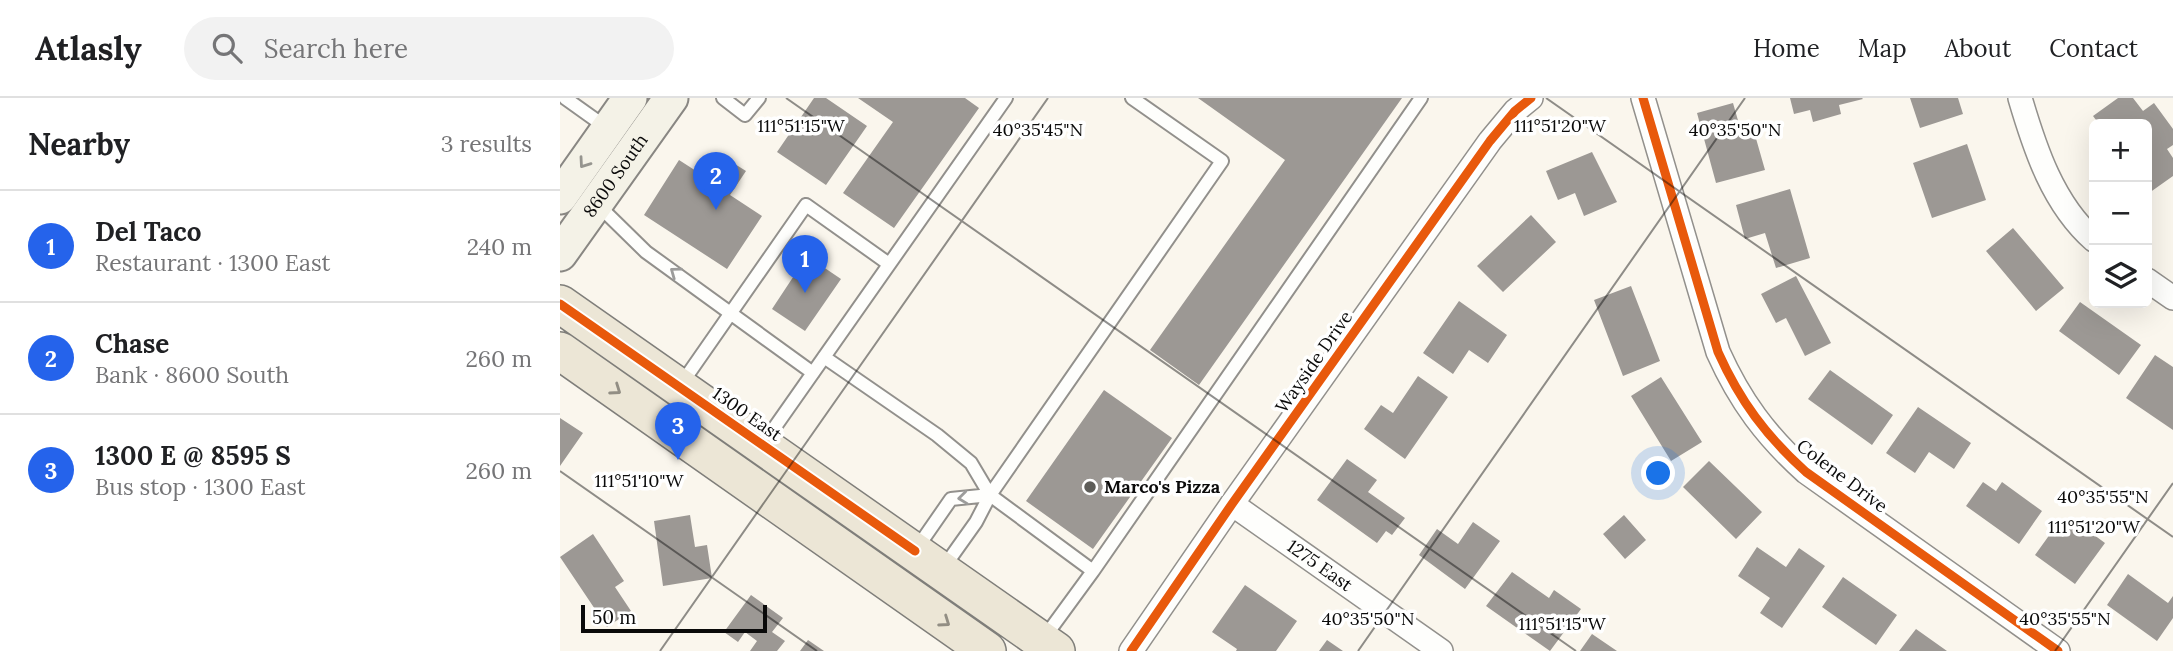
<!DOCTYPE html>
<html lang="en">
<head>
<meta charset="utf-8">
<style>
  :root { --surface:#fff; --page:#f2f2f2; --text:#202124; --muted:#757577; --line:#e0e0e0; --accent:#2563eb }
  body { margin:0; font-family:Lora,serif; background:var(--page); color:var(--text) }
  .controls { position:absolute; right:21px; top:21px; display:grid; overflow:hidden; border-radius:10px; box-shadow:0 7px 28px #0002 }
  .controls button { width:63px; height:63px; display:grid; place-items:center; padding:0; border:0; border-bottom:2px solid var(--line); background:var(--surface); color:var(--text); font:35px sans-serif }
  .scale { position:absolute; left:21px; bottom:18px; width:186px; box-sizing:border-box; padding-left:7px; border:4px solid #0a0a0a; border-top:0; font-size:19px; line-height:24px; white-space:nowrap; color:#0a0a0a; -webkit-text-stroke:5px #fff; paint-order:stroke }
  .you { position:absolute; left:1099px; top:376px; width:24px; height:24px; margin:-18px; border:5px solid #fff; border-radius:50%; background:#1a73e8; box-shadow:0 0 0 10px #1a73e833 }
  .badge { display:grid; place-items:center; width:46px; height:46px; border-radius:50%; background:var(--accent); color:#fff; font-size:23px; font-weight:700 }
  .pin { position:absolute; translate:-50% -58px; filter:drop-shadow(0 2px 4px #0008) }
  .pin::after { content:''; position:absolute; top:37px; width:24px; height:21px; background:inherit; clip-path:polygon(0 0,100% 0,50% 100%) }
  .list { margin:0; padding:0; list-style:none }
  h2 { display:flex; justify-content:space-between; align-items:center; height:91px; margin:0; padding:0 28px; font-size:30px }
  h2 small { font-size:23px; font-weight:400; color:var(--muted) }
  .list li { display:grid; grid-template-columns:46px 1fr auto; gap:21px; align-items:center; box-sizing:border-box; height:112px; padding:0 28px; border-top:2px solid var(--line) }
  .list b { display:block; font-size:26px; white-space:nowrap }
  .list p { margin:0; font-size:23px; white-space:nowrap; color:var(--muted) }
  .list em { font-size:23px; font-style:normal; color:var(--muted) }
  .icon { flex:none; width:38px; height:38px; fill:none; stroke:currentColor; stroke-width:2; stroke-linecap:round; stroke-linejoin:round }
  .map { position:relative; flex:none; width:1613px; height:553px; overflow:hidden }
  header { display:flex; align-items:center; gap:42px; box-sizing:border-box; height:98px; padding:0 35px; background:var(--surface); border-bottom:2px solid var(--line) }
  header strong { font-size:33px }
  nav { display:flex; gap:38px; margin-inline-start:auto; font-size:24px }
  .search { width:490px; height:63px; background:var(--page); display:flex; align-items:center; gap:18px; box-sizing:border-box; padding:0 24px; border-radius:38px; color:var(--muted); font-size:26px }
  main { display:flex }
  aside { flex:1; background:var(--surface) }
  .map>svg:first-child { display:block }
  .building { fill:#9c9894 }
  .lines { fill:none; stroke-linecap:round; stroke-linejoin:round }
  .service-casing { stroke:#92908c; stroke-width:16 }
  .minor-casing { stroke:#92908c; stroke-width:26 }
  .secondary-casing { stroke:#898783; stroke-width:37 }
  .primary-casing { stroke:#7f7e7a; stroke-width:40 }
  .service { stroke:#fefefc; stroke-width:12 }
  .minor { stroke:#fefefc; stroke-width:23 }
  .secondary { stroke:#f4f2e7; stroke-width:33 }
  .primary { stroke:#ece6d6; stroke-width:37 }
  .cycleway-casing { stroke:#fff; stroke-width:13 }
  .cycleway { stroke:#e8590c; stroke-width:9 }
  .oneway { stroke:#96958f }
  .oneway2 { stroke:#9c9c9b }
  .oneway3 { stroke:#928e84 }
  .ticks { fill:none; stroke:#0a0a0a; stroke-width:2; stroke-opacity:0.45 }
  .poi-dot { fill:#5e5d59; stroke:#fff; stroke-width:2.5 }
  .labels { text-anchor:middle; stroke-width:7; stroke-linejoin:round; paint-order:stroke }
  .street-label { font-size:18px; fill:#0a0a0a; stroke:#fff }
  .poi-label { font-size:18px; font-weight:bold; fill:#0a0a0a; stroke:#fff; text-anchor:start }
  .ticks-label { font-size:18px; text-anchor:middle; fill:#0a0a0a; stroke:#fff; stroke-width:7; stroke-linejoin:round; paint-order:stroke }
</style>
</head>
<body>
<header>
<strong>Atlasly</strong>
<div class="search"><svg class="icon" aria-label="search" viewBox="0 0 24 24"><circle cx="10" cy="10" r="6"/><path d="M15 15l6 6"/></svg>Search here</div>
<nav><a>Home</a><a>Map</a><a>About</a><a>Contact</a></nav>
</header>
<main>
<aside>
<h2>Nearby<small>3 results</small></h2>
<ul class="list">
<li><span class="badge">1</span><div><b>Del Taco</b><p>Restaurant · 1300 East</p></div><em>240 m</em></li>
<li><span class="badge">2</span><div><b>Chase</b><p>Bank · 8600 South</p></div><em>260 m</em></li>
<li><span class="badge">3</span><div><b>1300 E @ 8595 S</b><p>Bus stop · 1300 East</p></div><em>260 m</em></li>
</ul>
</aside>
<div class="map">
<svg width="1613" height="553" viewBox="0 0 1613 553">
  <rect width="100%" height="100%" fill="#faf6ed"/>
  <path class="building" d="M254,0H266L307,28L266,87L217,54Z
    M298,0H405L419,10L334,130L283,95L333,24Z
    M638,0H842L639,287L590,252L725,62Z
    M1230,0H1302L1303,1L1279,7L1281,16L1253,24L1250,12L1234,16Z
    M1350,0H1398L1403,16L1360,30Z
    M1558,0H1573L1583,13L1594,5L1613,31V47L1607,51L1613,60V78L1589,95L1587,92V26H1539L1533,18Z
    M1173,5L1179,26L1191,23L1205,72L1156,85L1137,15Z
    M1407,46L1426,102L1372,120L1353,65Z
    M1032,54L1057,104L1024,118L1015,95L998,102L986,73Z
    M162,58L186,73L170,97L202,118L167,171L84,117L119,62L147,80Z
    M1230,91L1250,160L1216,170L1205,135L1185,141L1176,107Z
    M971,117L996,144L943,194L917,168Z
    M1453,130L1504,190L1476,213L1426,153Z
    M247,158L281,181L245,233L212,211Z
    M1236,178L1271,245L1245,258L1226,220L1216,225L1201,196Z
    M1071,188L1100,263L1063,278L1034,202Z
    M899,203L947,237L928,265L909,252L893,276L863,255Z
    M1520,204L1581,247L1559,277L1499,233Z
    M1595,257L1613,269V332L1566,300Z
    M1270,272L1333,317L1312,347L1248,301Z
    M858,278L888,299L845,361L804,331L821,307L833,315Z
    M1101,279L1142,344L1111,363L1071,298Z
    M544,292L612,340L533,451L466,403Z
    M1358,309L1411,345L1394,371L1369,354L1355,375L1326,355Z
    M0,320L23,335L0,368Z
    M787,361L817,382L808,394L845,420L832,437L826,433L817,445L757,402Z
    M1149,363L1202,414L1176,441L1123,389Z
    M1423,384L1436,393L1442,384L1482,413L1459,446L1406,408Z
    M130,417L135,449L147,447L152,480L103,488L94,423Z
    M1064,417L1086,442L1065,461L1043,436Z
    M1515,423L1545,445L1515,486L1475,457L1493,432L1503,439Z
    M913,424L940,443L905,491L859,457L877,431L898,446Z
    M33,436L64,483L55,489L71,513L47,529L0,459Z
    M1197,449L1226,469L1239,450L1265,468L1222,530L1200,515L1210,500L1178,478Z
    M952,474L989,500L994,492L1021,511L990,553L926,508Z
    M1568,476L1608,505L1613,498V520L1597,543L1547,507Z
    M1283,479L1337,517L1316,547L1262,509Z
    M685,487L737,523L716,553H676L677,551L652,534Z
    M191,497L223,520L212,534L225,543L217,553H190L197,543L185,534L178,544L164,534Z
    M1356,531L1387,553H1339Z
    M1032,536L1057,553H1020Z
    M248,542L264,553H240Z
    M767,542L783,553H759Z"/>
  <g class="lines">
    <defs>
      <path id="service" d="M5,0L47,30
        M163,0L185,17L199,0
        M37,106L86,154L253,275
        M264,259L377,337L411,365L430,397L533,473L484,540
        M122,285L246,107L329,166
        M203,346L446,0
        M430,397L662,63L572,0
        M357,450L391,401L430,397L416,424L384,469
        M533,473L861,0"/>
      <g id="minor">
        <path d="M1083,0L1158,254C1180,303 1206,338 1246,374L1498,553"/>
        <path d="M1460,0C1475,51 1493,106 1534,142"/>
        <path d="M1587,182L1613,200"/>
        <path id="s1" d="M672,406L881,553"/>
        <path d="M571,553L672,406L930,43L955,13L971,0"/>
      </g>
      <g id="secondary">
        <path d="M0,99L70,0"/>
        <path id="s2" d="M0,156L111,0"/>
      </g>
      <path id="primary" d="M0,206L496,553
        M0,253L427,553"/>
    </defs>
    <use href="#service" class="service-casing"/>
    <use href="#minor" class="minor-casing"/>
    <use href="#secondary" class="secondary-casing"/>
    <use href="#primary" class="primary-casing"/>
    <use href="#service" class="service"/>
    <use href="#minor" class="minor"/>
    <use href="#secondary" class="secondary"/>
    <use href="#primary" class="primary"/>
    <defs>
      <path id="cycleway" d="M1083,0L1158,254C1180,303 1206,338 1246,374L1498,553
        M0,206L355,453
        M571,553L672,406L930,43L955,13L971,0"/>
    </defs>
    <use href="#cycleway" class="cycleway-casing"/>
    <use href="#cycleway" class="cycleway"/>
  </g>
  <defs><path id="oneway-chevron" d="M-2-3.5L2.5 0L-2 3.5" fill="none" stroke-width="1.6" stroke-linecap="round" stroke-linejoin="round" transform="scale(1.75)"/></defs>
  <use class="oneway" href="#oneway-chevron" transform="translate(24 65) rotate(125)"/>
  <g class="oneway2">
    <use href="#oneway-chevron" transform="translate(115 174) rotate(-144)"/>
    <use href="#oneway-chevron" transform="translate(403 400) rotate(173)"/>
  </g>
  <g class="oneway3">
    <use href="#oneway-chevron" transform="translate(56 292) rotate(35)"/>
    <use href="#oneway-chevron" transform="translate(385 524) rotate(35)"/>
  </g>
  <path class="ticks" d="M226,0L1016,553M986,0L1613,439M0,373L257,553M100,553L488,0M798,553L1185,0M1495,553L1613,385"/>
  <circle class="poi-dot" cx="530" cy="389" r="7"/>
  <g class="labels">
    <g class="street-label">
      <text dy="6" stroke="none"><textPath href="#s2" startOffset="96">8600 South</textPath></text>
      <text transform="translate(754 264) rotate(-55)" y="6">Wayside Drive</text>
      <text transform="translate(187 316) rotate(35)" y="6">1300 East</text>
      <text transform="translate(1282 378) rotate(37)" y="6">Colene Drive</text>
      <text dy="6" stroke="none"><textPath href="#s1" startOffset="107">1275 East</textPath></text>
    </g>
    <g class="poi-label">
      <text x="544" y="395">Marco's Pizza</text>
    </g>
  </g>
  <g class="ticks-label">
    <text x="241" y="34">111°51'15"W</text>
    <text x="1000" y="34">111°51'20"W</text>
    <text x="478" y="38">40°35'45"N</text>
    <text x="1175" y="38">40°35'50"N</text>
    <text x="79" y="389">111°51'10"W</text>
    <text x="1543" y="405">40°35'55"N</text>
    <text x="1534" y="435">111°51'20"W</text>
    <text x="808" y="527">40°35'50"N</text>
    <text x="1505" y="527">40°35'55"N</text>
    <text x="1002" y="532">111°51'15"W</text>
  </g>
</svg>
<div class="controls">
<button>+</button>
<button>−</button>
<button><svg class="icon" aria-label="layers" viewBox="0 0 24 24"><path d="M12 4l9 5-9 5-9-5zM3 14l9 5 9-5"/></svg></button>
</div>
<div class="scale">50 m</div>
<div class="you"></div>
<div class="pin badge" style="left:245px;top:195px">1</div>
<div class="pin badge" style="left:156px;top:112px">2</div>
<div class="pin badge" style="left:118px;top:362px">3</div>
</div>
</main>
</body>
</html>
